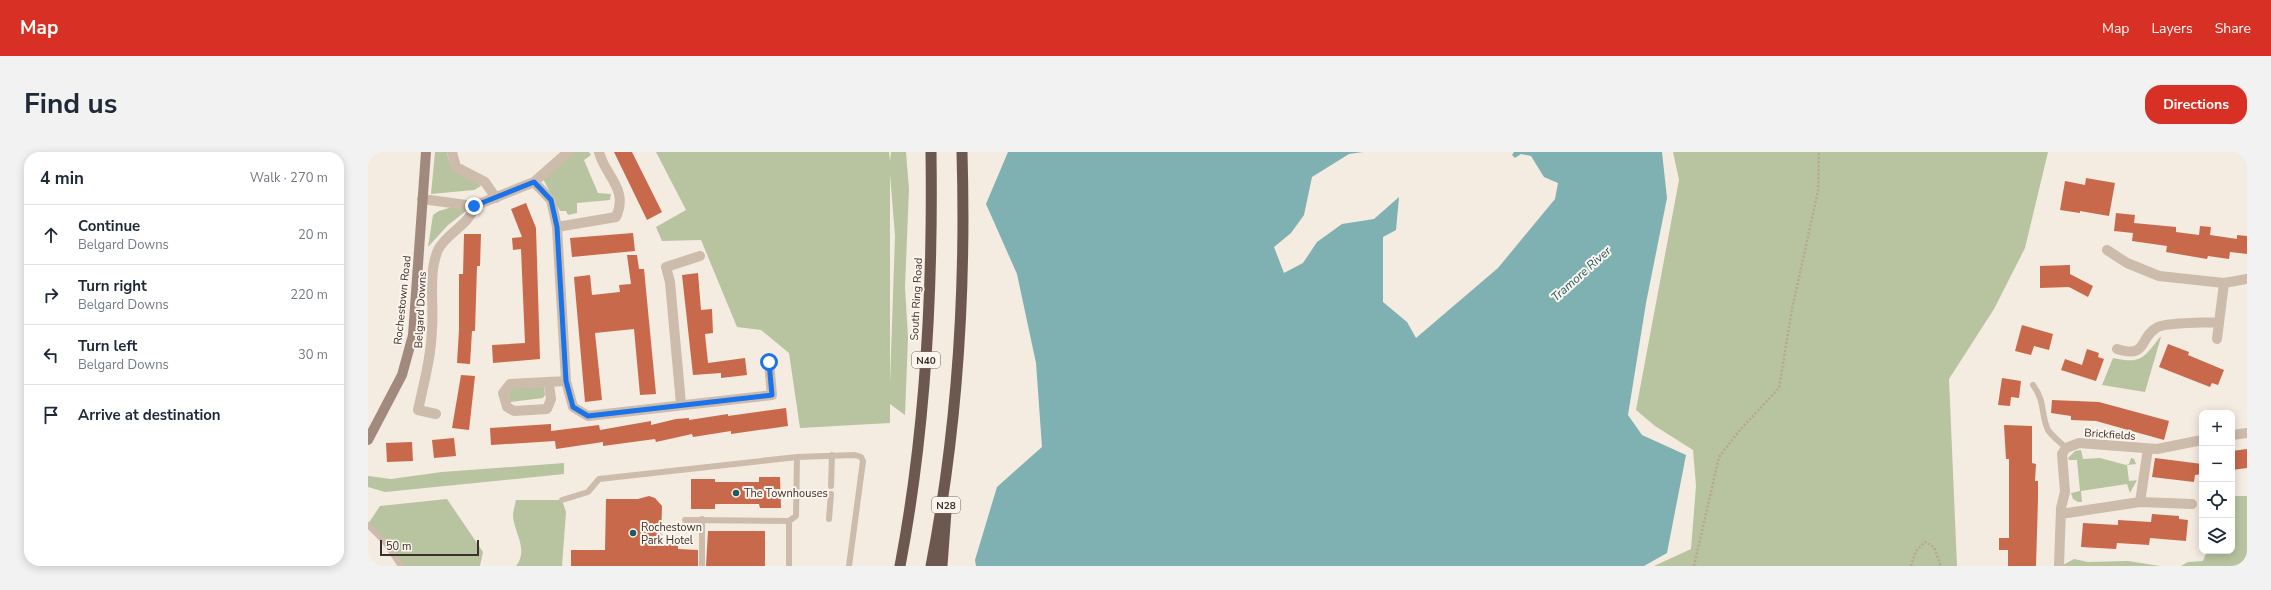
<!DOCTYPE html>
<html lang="en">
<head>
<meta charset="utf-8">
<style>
  :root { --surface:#fff; --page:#f2f2f3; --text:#1f2937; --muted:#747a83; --line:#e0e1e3; --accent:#d93025 }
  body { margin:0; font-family:"Nunito Sans",sans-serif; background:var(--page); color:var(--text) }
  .controls { position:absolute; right:12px; bottom:12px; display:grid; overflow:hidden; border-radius:8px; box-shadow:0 2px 10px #0003 }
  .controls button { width:36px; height:36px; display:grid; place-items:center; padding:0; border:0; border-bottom:1px solid var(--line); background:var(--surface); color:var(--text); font:20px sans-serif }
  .scale { position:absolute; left:12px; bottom:10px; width:99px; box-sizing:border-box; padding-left:4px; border:2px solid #3b302b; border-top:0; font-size:11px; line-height:14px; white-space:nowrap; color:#3b302b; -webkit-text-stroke:3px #fbf5ee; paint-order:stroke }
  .stop { position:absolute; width:12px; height:12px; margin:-9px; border:3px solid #1a73e8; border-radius:50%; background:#fff }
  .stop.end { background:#1a73e8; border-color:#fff; box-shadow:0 1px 4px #0008 }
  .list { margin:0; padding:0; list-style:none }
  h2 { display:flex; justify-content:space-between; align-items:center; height:52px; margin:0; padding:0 16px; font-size:17px }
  h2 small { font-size:13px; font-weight:400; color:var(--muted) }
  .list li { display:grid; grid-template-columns:26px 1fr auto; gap:12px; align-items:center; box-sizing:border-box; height:60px; padding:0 16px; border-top:1px solid var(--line) }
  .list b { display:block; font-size:15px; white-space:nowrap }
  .list p { margin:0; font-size:13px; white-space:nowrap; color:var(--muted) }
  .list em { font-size:13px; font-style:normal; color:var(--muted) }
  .icon { flex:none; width:22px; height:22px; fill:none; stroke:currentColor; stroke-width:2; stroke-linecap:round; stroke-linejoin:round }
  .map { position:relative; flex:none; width:1879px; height:414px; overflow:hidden; border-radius:16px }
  header { display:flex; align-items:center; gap:24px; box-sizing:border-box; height:56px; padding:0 20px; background:var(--accent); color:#fff }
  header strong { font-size:19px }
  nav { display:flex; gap:22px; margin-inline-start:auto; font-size:14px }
  .intro { display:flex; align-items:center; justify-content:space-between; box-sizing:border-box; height:96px; padding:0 24px }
  h1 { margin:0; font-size:28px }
  .button { padding:10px 18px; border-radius:16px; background:var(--accent); color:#fff; font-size:14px; font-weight:700 }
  main { display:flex; gap:24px; padding:0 24px }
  aside { flex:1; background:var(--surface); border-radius:16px; box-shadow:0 2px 10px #0003 }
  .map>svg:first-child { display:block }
  .green { fill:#b8c4a0; fill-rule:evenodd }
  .water { fill:#7fb0b2 }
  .building { fill:#c8694b }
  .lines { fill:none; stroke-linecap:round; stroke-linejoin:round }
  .path { stroke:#b9a596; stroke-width:2.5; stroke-dasharray:2 2; stroke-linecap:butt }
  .service { stroke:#cdbbac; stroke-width:6 }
  .minor { stroke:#cdbbac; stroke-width:10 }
  .secondary { stroke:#a18a7d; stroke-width:10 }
  .trunk { stroke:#6c584f; stroke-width:11 }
  .route { stroke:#1a73e8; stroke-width:5 }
  .poi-dot { fill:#1f5a5e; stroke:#fbf5ee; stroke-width:1.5 }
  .labels { text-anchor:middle; stroke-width:4; stroke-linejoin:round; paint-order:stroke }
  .shield { fill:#fbf5ee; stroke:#756b66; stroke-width:1 }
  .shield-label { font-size:10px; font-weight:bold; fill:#3b302b }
  .street-label { font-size:11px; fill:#3b302b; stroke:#fbf5ee }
  .poi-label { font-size:11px; fill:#3b302b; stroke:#fbf5ee; text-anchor:start }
  .water-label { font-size:12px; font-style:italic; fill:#1f5a5e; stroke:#fbf5ee }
</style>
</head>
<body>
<header>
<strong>Map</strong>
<nav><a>Map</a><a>Layers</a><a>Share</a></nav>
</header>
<div class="intro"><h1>Find us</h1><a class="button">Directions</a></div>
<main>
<aside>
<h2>4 min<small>Walk · 270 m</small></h2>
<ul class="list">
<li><svg class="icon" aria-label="ahead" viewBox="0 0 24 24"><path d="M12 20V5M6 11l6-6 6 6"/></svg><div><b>Continue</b><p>Belgard Downs</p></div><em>20 m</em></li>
<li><svg class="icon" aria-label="right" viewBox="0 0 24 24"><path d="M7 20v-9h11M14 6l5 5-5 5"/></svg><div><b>Turn right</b><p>Belgard Downs</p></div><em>220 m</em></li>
<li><svg class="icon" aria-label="left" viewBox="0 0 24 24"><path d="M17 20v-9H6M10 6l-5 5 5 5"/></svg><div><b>Turn left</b><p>Belgard Downs</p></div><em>30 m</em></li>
<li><svg class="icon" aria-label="arrive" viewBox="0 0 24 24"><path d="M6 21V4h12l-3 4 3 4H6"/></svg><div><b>Arrive at destination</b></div></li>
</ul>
</aside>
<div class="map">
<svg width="1879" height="414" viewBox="0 0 1879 414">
  <rect width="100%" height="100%" fill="#f4ebe1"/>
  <path class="green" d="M67,0H79C82,22 98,21 113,34L106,38L63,42Z
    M200,0H221L223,3L216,8L230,41L243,42L242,48L209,51V61L200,63L198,59H192L173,23Z
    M288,0H521L522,9L523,0H538L541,37L537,135L540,185L537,263L522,252V271L432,276L421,201L393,178L369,175L333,88L294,89L288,75L318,58ZM522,22L527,84L522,232Z
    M1305,0H1680L1657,96L1626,157L1581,227L1589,414H1286L1323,397L1328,334L1325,298L1287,274L1268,258L1311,28Z
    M81,56H102L80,73L60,95L65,63L71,59Z
    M1792,185H1793L1777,240L1734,233L1745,206C1773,212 1775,207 1792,185Z
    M176,235L177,243L175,246L142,250L140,238L142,236Z
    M1713,298L1715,307L1732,306L1758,313L1761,312L1763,306L1766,307L1768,312L1759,313L1761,329L1769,328L1762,341L1759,332L1713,339L1714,350H1710L1705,347L1703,341L1712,339L1709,308H1701L1700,306L1707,299Z
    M196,311V322L17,340L0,335V324L23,327L74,320Z
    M1866,344H1879V414H1813L1820,410L1835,409L1839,399H1864V345Z
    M79,347L115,400L112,414H33L0,372L12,354Z
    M148,348H194L198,360L194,414H148C161,398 146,380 145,364C145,359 147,353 148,348Z
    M1706,407L1720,410L1760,409L1792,414H1693Z"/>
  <path class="water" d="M640,0H995L981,2L944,25L936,63L923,81L906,95L916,121L935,111L949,90L974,72L1006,67L1031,45L1028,78L1015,85V150L1039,170L1048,186L1130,116L1187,47L1190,31L1176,25L1163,4L1153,2L1147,6L1144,3L1146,0H1294L1299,46L1278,151L1260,263L1274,283L1318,303L1299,401L1276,414H608L607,408L629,335L674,295L668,211L649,122L618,52Z"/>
  <path class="building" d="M246,0H264L294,60L279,68Z
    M1718,26L1747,31L1741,64L1712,59V61L1692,58L1697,29L1717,33Z
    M158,51L168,76L172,207L125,211L124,193L157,191L153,97L145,98L144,86L154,85L143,57Z
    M1748,61L1767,63L1766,71L1808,75V80L1831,83L1832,74L1843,75L1842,83L1869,87V83L1879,84V102L1862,100L1861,107L1840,104L1839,107L1798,100L1799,94L1764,89L1765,81L1746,79Z
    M265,81L267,99L204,105L202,86Z
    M96,82H113L112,114H109L107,179H104L102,212L89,211L91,178V122H95Z
    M259,103H269L271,117H276L288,242L272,243L266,177L227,181L234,248L217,250L206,125L222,123L224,143L252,140L251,133L263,132Z
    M1702,113V122L1725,134L1720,145L1701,135L1672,136V114Z
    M330,121L333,158L344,157L345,181L337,182L340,211L377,206L379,223L353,226V221L325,223L314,123Z
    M1654,173L1685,182L1681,198L1666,194L1663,203L1647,199Z
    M1800,192L1821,200L1820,203L1856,218L1850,233L1844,231L1842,235L1791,215Z
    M1719,197L1731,201L1730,205L1736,207L1728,229L1693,218L1697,207L1714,213Z
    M93,223L107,224L101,278L84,276Z
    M1634,226L1653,229L1651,246L1643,245L1642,254L1630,253Z
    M1684,248L1731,250L1801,269L1796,288L1728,269L1703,268V264L1683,261Z
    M418,256L420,274L363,282V279L325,285L324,282L288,290L287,287L235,294V290L188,297L187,289L123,293L122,276L183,272V279L231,273L232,278L283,269V273L308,267L321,266V268L360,262V264Z
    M1636,273L1664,274V311L1668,312L1667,329H1670V347L1668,414H1640V398H1631V386H1641V307H1638Z
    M86,286L88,304L66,306L64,288Z
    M44,290L45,309L19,310L18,291Z
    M1879,297V316L1864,318V299Z
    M1787,306L1834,312V322L1827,323L1826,330L1784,325Z
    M391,325H412L413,356H392L391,352H347V357H323V327H347V330H391Z
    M281,344L287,346L294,354L293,392H310V397L330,398V414H203V398H237L238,347H270Z
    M1784,362L1811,364V367L1820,368L1818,389L1782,386L1781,393L1749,391L1748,397L1713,395L1715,371L1750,373V368L1783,370Z
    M340,379H397V414H338Z"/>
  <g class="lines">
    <path class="path" d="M1326,414L1351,305L1371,279L1411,236L1424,157L1450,39L1451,0
      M1543,414L1548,399L1557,390L1566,395L1573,414"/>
    <path class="service" d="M1665,233C1678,251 1672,260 1680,278C1684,284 1693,291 1698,296
      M463,334L464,303
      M194,348L220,340L231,327L429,305L487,303L493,305L495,309L481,414
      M334,367V414
      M461,367L463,342
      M317,368L421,369L428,364L429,305
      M421,369V414
      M0,373L17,390L33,414"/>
    <path class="minor" d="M84,0L88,15L117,30L128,46
      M166,30L183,48L189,75L248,65C261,37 237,24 231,0
      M54,47L106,54L166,30L200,0
      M189,75L198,229L205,255L220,264L404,243L401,210
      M1739,98L1759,111L1791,124L1856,131L1879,127
      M1849,187L1856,131
      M1749,197C1781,207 1770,185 1790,175C1800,170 1838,171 1851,170
      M181,232L183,247L179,257L146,259L139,255L135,241L142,232L198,229
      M313,252L302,130L298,115L332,104
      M68,262L50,258C56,231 63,205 64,177C66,153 60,121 70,98C78,81 103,72 106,54
      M1864,283L1879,281
      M1772,350L1824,352
      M1693,362L1772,350L1780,297
      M1691,413L1693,356L1697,340L1694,302L1698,296L1711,291L1789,297L1834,288"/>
    <path class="secondary" d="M0,288L34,223L45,183L58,0"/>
    <path class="trunk" d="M532,414C558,278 565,138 563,0
      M563,414C589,280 598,136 594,0
      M574,414L578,359"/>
  </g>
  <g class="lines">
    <path class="route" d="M106,54L166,30L183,48L189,75L198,229L205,255L220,264L404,243L401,210"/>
  </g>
  <g class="poi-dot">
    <circle cx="368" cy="341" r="4"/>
    <circle cx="265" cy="381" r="4"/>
  </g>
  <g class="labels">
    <g class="shield">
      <rect x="544" y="200" width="28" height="16" rx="3"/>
      <rect x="564" y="345" width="28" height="16" rx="3"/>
    </g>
    <g class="shield-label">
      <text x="558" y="212">N40</text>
      <text x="578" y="357">N28</text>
    </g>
    <g class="street-label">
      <text transform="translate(548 147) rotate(-87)" y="4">South Ring Road</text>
      <text transform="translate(34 148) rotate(-84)" y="4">Rochestown Road</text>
      <text transform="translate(52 158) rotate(-87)" y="4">Belgard Downs</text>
      <text transform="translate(1742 282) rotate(4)" y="4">Brickfields</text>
    </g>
    <g class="poi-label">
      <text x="376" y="345">The Townhouses</text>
      <text x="273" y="379">Rochestown<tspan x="273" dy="13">Park Hotel</tspan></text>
    </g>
    <g class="water-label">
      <text transform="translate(1213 122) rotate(-42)" y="4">Tramore River</text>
    </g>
  </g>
</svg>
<div class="controls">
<button>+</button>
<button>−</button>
<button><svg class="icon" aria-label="locate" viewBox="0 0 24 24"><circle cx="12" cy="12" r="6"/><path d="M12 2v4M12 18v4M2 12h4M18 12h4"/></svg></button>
<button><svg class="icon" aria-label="layers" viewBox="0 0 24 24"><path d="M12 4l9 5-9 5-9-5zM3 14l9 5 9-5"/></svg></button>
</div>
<div class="scale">50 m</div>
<div class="stop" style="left:401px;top:210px"></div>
<div class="stop end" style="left:106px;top:54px"></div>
</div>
</main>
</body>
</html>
